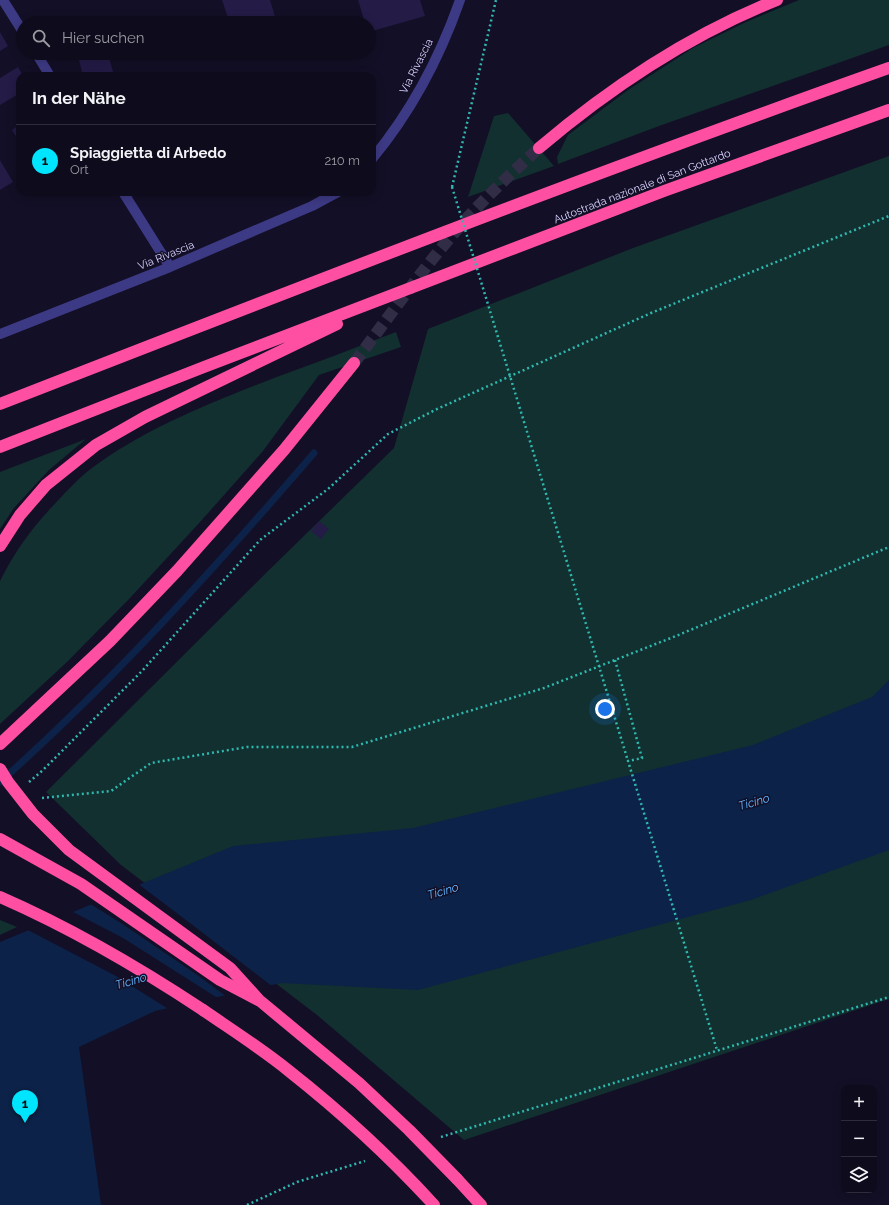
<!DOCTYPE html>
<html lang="de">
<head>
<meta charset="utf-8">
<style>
  :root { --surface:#0e0b1c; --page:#171425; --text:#f1f3f6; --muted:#9b9ba3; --line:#2e2b3b; --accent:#00e5ff }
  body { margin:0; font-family:Raleway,sans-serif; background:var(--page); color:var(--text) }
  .controls { position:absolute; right:12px; bottom:12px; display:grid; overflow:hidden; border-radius:8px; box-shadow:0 2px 10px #0003 }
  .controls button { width:36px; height:36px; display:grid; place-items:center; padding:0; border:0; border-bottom:1px solid var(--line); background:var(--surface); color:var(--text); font:20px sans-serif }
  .you { position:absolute; left:605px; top:709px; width:14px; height:14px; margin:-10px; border:3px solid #fff; border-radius:50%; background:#1a73e8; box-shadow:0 0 0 6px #1a73e833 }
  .badge { display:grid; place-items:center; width:26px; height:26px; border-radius:50%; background:var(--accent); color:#111; font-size:13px; font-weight:700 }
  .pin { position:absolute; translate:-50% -33px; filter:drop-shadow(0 1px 2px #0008) }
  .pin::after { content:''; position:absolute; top:21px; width:14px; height:12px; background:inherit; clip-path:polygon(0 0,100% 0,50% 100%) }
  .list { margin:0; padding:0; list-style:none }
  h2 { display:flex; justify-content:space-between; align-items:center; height:52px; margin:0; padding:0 16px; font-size:17px }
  h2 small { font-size:13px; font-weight:400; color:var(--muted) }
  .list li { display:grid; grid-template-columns:26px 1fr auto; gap:12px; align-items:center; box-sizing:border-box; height:72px; padding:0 16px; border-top:1px solid var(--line) }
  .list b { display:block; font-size:15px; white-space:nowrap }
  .list p { margin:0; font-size:13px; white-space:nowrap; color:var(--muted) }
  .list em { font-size:13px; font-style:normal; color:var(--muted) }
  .icon { flex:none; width:22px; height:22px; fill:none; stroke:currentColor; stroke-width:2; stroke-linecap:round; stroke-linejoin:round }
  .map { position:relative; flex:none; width:889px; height:1205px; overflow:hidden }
  .search { position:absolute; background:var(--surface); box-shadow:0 2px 10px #0003; left:16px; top:16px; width:360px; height:44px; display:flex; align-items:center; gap:10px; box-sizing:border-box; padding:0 14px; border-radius:22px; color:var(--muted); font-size:15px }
  .panel { position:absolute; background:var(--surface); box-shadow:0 2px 10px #0003; left:16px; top:72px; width:360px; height:124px; border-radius:12px }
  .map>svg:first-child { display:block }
  .green { fill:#12302f }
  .water { fill:#0c2248 }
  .pier { fill:#130f26 }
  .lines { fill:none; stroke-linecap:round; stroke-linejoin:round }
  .stream { stroke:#0c2248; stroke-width:7 }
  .building { fill:#241b47 }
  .highway-tunnel { stroke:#312d47; stroke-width:12; stroke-dasharray:12 6; stroke-linecap:butt }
  .path { stroke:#2fb8b0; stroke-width:2.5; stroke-dasharray:2 3; stroke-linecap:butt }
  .street { stroke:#3d3a85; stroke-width:10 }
  .highway { stroke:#ff4fa3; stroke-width:12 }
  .path-bridge { stroke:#2fb8b0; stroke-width:2.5; stroke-dasharray:2 3; stroke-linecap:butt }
  .highway-bridge { stroke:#ff4fa3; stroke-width:12 }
  .labels { text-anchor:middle; stroke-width:3; stroke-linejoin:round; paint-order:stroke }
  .street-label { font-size:11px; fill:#d9d4ff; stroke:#130f26 }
  .water-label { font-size:12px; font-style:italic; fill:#62b6ff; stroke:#130f26 }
</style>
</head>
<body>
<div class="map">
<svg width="889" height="1205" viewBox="0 0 889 1205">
  <rect width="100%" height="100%" fill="#130f26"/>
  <path class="green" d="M799,0H889V45L659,126L558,164L557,157L568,135L628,90L693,48L746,22Z
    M508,113L554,166L468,197L494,116Z
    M889,156V999L464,1140L317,1015L121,865L46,792L266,573L394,448L428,329L633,248Z
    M396,332L401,347L319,375L263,451L201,521L130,598L67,662L0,724V581C18,545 36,523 64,494C72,486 79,478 88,471C143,429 210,403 274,378C315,363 355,348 396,332Z
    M86,439L49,470L14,508L0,529V472Z
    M0,920L17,927L0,935Z"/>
  <path class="water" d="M889,680V850L751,900L418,990L281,983L155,1011L79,1047L101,1205H0V942L233,846L413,828L753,745L872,697Z"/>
  <path class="pier" d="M137,883L203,933L273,987L227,997L196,974L124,925L89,903Z
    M71,911L123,938L219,999L170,1010L116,976L26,929Z"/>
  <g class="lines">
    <path class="stream" d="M0,782C113,681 215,568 314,453"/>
  </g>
  <path class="building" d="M222,0H270L277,23H236L234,19L229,21Z
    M358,0H420L425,16L369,32V23H365Z
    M0,32L8,46L0,51Z
    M89,53H108L114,76H83L78,56Z
    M18,67L23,76H20V93L0,105V78Z
    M20,124V143L12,130Z
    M0,160L13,182L0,190Z
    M319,521L329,529L321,539L311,531Z"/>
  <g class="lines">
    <path class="highway-tunnel" d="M354,363C392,313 427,262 469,216C491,192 515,170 539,148"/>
    <path class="path" d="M452,187L496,0
      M615,660L642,758L628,761L717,1050
      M29,782L42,771L142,671L260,540L328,489L388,434L437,409L651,313L889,216
      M42,798L111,791L151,763L247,747H352L544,688L676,636L889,547
      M441,1137L889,997
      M247,1205L297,1182L365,1161"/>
    <path class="street" d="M3,0L23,32
      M36,53L50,76
      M372,159C411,112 440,57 460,0
      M123,192L170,267
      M0,334L170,267L312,206L338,192"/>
    <path class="highway" d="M539,148C611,87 689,35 777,0
      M0,404C295,289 590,174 889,68
      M0,447L204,367L664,191L889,110
      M0,546L20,515L46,485L96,445L145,417L337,324
      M0,744L110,641L177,571L284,450L354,363
      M0,839L81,884L220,980L258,1000
      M0,897C71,928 138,967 203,1010
      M457,1179L481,1205"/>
    <path class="path-bridge" d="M452,187L628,761"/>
    <path class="highway-bridge" d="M0,769L8,782L33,814L69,850L230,968L259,1000L359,1083L409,1130L457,1179
      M203,1010C232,1030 262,1049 289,1071C341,1112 390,1157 434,1205"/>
  </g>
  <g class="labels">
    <g class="street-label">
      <text transform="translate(416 66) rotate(-63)" y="4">Via Rivascia</text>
      <text transform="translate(642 186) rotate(-21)" y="4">Autostrada nazionale di San Gottardo</text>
      <text transform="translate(166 255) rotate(-22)" y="4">Via Rivascia</text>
    </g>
    <g class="water-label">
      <text transform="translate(754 802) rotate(-16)" y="4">Ticino</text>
      <text transform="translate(443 891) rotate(-16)" y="4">Ticino</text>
      <text transform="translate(131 981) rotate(-16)" y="4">Ticino</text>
    </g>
  </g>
</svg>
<div class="controls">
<button>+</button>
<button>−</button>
<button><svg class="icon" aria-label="layers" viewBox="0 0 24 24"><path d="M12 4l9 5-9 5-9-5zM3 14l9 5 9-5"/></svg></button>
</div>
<div class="you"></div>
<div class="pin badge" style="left:25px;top:1123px">1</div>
<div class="search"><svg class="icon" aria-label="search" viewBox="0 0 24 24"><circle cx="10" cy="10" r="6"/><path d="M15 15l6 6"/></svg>Hier suchen</div>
<section class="panel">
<h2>In der Nähe<small></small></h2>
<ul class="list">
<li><span class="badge">1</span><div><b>Spiaggietta di Arbedo</b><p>Ort</p></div><em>210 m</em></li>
</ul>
</section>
</div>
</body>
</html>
